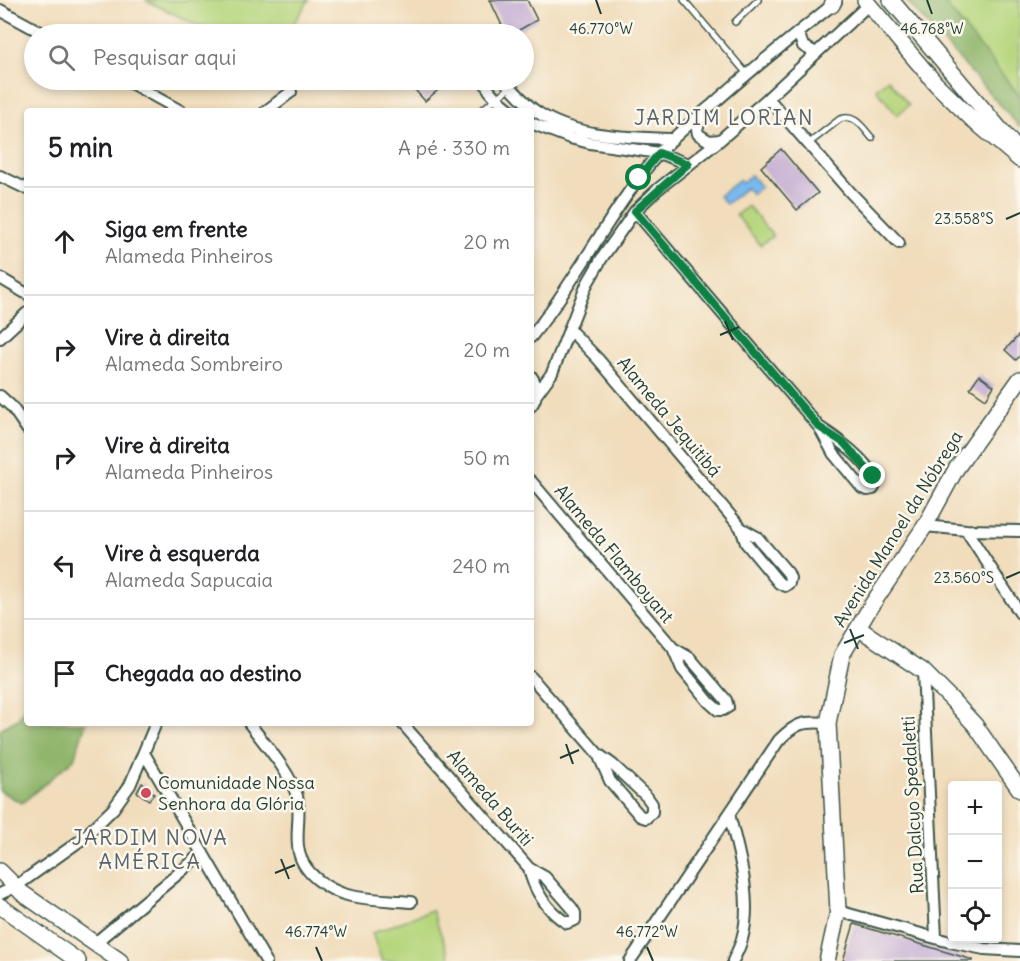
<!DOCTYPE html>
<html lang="pt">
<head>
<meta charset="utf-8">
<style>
  :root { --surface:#fff; --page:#f2f2f2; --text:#202124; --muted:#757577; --line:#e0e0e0 }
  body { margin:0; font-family:Delius,sans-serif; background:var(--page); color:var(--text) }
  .controls { position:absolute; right:18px; bottom:18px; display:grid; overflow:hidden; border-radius:6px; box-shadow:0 3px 9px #0003 }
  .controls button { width:54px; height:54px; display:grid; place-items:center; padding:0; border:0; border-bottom:2px solid var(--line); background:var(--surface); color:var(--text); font:30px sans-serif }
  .stop { position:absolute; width:18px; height:18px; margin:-14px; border:4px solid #0b8043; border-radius:50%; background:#fff }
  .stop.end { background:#0b8043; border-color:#fff; box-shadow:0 2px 6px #0008 }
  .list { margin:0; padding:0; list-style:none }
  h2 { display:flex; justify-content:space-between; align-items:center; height:78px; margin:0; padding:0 24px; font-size:26px }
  h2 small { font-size:20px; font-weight:400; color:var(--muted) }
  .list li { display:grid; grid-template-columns:39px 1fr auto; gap:18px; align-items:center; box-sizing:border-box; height:108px; padding:0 24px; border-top:2px solid var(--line) }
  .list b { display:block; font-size:22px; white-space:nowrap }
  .list p { margin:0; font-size:20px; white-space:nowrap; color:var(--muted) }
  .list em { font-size:20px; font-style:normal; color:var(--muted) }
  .icon { flex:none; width:33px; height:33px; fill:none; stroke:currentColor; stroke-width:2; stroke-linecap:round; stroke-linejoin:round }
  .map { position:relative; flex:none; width:1020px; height:961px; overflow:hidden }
  .search { position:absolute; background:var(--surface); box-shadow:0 3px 9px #0003; left:24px; top:24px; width:510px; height:66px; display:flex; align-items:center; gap:15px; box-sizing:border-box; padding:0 21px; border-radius:33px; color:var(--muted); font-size:22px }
  .panel { position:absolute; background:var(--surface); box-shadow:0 3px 9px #0003; left:24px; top:108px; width:510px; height:618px; border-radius:6px }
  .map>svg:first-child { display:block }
  .green { fill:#b5d57c; stroke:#6a8958; stroke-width:1.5 }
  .forest { fill:#90b66c; stroke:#587a50; stroke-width:1.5 }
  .water { fill:#7ab9ee; stroke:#4c7b91; stroke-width:1.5 }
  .building { fill:#c1aad2 }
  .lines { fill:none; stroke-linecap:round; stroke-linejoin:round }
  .service-casing { stroke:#3e5548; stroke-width:8 }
  .minor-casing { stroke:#3e5548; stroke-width:14 }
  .secondary-casing { stroke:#3e5548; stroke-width:18 }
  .service { stroke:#fff; stroke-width:5 }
  .minor { stroke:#fff; stroke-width:10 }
  .secondary { stroke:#fff; stroke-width:15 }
  .route { stroke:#0b8043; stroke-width:8 }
  .ticks { fill:none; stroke:#1f3d34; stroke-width:2 }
  .poi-dot { fill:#d1495b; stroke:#fbf7ec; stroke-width:2 }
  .labels { text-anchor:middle; stroke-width:5; stroke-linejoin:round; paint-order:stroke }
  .street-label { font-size:18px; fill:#1f3d34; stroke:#fbf7ec }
  .poi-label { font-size:18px; fill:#1f3d34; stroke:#fbf7ec; text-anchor:start }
  .quarter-label { font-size:21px; letter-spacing:1.5px; fill:#58636b; stroke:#fbf7ec }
  .ticks-label { font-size:15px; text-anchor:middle; fill:#1f3d34; stroke:#fbf7ec; stroke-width:5; stroke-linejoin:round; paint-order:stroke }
</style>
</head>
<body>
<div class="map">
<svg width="1020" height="961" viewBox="0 0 1020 961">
  <rect width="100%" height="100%" fill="#fbf7ec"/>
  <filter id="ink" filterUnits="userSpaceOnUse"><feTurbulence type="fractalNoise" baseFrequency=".0167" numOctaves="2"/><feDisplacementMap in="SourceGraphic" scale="12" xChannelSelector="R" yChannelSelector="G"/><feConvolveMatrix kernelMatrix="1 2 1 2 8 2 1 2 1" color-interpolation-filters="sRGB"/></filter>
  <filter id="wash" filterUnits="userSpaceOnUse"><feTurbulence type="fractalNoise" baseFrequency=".008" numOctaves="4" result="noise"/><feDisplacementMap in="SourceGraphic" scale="24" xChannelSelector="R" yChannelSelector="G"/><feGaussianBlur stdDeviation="1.35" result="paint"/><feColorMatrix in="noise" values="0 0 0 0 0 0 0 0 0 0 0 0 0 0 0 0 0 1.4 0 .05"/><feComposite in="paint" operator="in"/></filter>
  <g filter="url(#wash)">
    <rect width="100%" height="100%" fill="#f1ddbc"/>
    <path class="green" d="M145,0H309L292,26L269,34H215Z
      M906,0H1020V127Z
      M888,79L909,105L897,115L876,89Z
      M748,206L773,236L760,245L736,215Z
      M432,910L451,961H382L372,933Z"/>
    <path class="forest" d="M906,0H942L1020,96V127Z
      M27,702V723H86L74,759L22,803L0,791V729L18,719Z"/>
    <path class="water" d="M751,175L761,187L752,194L746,188L726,204L719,196L739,180L742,183Z"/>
    <g id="blocks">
      <path class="building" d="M490,0H527L537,20L512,34H506Z
        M406,80H450L425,101Z
        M781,149L818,193L797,210L761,167Z
        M1020,334V356L1016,360L1005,350Z
        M979,375L994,386L986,399L970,388Z
        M142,783L154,794L149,800L137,792Z
        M854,924L973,960V961H843Z"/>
    </g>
  </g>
  <g filter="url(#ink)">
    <use href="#blocks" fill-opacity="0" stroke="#3e5548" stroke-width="1.5"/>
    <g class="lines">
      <defs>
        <path id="service" d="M684,0L747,74
          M735,22L758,0
          M480,111L511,87
          M808,144L840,119C855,113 863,128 872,138"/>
        <path id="minor" d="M0,10L44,34
          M798,32L803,46L816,53
          M125,80L181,111
          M485,80C486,92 502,103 512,111
          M504,80C515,91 525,104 537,112C576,138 628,137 672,139
          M768,98L851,193L899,243
          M266,111L291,92
          M702,115L697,129L698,134L709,141L720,140
          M531,123L570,138L590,143L659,153L688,164
          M0,176L27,189
          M635,211L819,427L833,453L862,488L868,490L873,489L876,483C870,462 836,438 819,427
          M0,278L27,294
          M569,329L598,359L741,528L757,537L788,573L790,578L789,583L785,586L779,583L746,543L741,528
          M531,337C578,279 610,210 659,153C675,135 694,120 713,104C753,68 795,35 836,2
          M0,338L27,313
          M531,376C538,385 538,397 531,406
          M536,395L552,373L587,284L602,258L635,211L658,189L720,140L768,98L868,5
          M0,396L12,407L27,429
          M531,481L673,648L682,669L709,702L718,710H723L728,707L726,700L690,658L673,648
          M925,526L966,530L1020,531
          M966,530L1020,613
          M923,671L936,937
          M531,677L598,754L613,765L647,797L652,804V812L646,818L640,816L610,781L598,754
          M249,723C264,743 290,772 297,796C301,813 296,829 298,846C300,872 328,891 351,896C370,900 391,900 411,902
          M402,723L529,868L545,877L572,908L575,913V920L567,923C548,912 533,889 529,868
          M144,753L266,961
          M729,814C739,853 753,900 742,939C740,947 736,954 733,961
          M0,894L15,887L81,840L113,809L130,785L156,723
          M838,911L950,942L984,949L1020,951
          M95,943L203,853
          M630,961L779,740C796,723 803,721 828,723"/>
        <path id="secondary" d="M865,0L936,84L972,119L1020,160
          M891,0L1016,148
          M832,5L834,0
          M858,628L923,671L952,700L975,725L1020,790
          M0,871L22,893L120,961
          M0,906L78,961
          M827,961L838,911L828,723L842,655L871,606L925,526L956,469L1020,379"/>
      </defs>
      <use href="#service" class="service-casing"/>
      <use href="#minor" class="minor-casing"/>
      <use href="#secondary" class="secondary-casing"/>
      <use href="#service" class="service"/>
      <use href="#minor" class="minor"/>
      <use href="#secondary" class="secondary"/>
    </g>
  </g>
  <g class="lines" filter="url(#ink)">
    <path class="route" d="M639,178L659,153L688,164L635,211L819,427L844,443L873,476"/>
  </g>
  <path class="ticks" d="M596,0L601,14M927,0L932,14M1006,219L1020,213M725,321L733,340M720,335L739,327M1006,578L1020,572M850,629L858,649M844,643L864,635M566,744L573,764M560,758L579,750M281,859L289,879M275,873L295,865M316,947L322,961M647,947L653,961"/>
  <circle class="poi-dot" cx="146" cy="793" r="6"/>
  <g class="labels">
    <g class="street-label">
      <text transform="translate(669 417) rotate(50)" y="6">Alameda Jequitibá</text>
      <text transform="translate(898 529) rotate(-58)" y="6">Avenida Manoel da Nóbrega</text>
      <text transform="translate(614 554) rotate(50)" y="6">Alameda Flamboyant</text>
      <text transform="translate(490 798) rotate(49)" y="6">Alameda Buriti</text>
      <text transform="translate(913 805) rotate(-93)" y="6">Rua Dalcyo Spedaletti</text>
    </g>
    <g class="poi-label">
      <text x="158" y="789">Comunidade Nossa<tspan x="158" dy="21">Senhora da Glória</tspan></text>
    </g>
    <g class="quarter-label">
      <text x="724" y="125">JARDIM LORIAN</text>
      <text x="150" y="845">JARDIM NOVA<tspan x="150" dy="24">AMÉRICA</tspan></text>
    </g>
  </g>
  <g class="ticks-label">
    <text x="601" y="34">46.770°W</text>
    <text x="932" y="34">46.768°W</text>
    <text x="964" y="224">23.558°S</text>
    <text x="964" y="583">23.560°S</text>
    <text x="316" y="937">46.774°W</text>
    <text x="647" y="937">46.772°W</text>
  </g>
</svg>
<div class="controls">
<button>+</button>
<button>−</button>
<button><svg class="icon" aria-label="locate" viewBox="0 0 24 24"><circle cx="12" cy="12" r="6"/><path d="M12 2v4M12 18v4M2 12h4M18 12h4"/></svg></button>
</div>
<div class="stop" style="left:639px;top:178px"></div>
<div class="stop end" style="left:873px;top:476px"></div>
<div class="search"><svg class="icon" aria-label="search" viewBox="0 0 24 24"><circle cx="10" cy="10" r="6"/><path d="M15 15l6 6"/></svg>Pesquisar aqui</div>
<section class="panel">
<h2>5 min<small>A pé · 330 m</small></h2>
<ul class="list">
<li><svg class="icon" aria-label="ahead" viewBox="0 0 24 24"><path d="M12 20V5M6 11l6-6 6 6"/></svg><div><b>Siga em frente</b><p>Alameda Pinheiros</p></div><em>20 m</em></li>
<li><svg class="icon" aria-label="right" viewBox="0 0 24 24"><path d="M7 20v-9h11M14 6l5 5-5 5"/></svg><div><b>Vire à direita</b><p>Alameda Sombreiro</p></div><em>20 m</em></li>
<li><svg class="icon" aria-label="right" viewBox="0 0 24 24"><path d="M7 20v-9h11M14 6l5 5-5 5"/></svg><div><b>Vire à direita</b><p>Alameda Pinheiros</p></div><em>50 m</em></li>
<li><svg class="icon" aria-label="left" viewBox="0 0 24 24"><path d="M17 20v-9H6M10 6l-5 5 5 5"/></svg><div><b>Vire à esquerda</b><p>Alameda Sapucaia</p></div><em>240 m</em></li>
<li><svg class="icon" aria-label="arrive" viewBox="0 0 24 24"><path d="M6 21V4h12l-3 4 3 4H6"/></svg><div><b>Chegada ao destino</b></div></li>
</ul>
</section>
</div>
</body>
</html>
